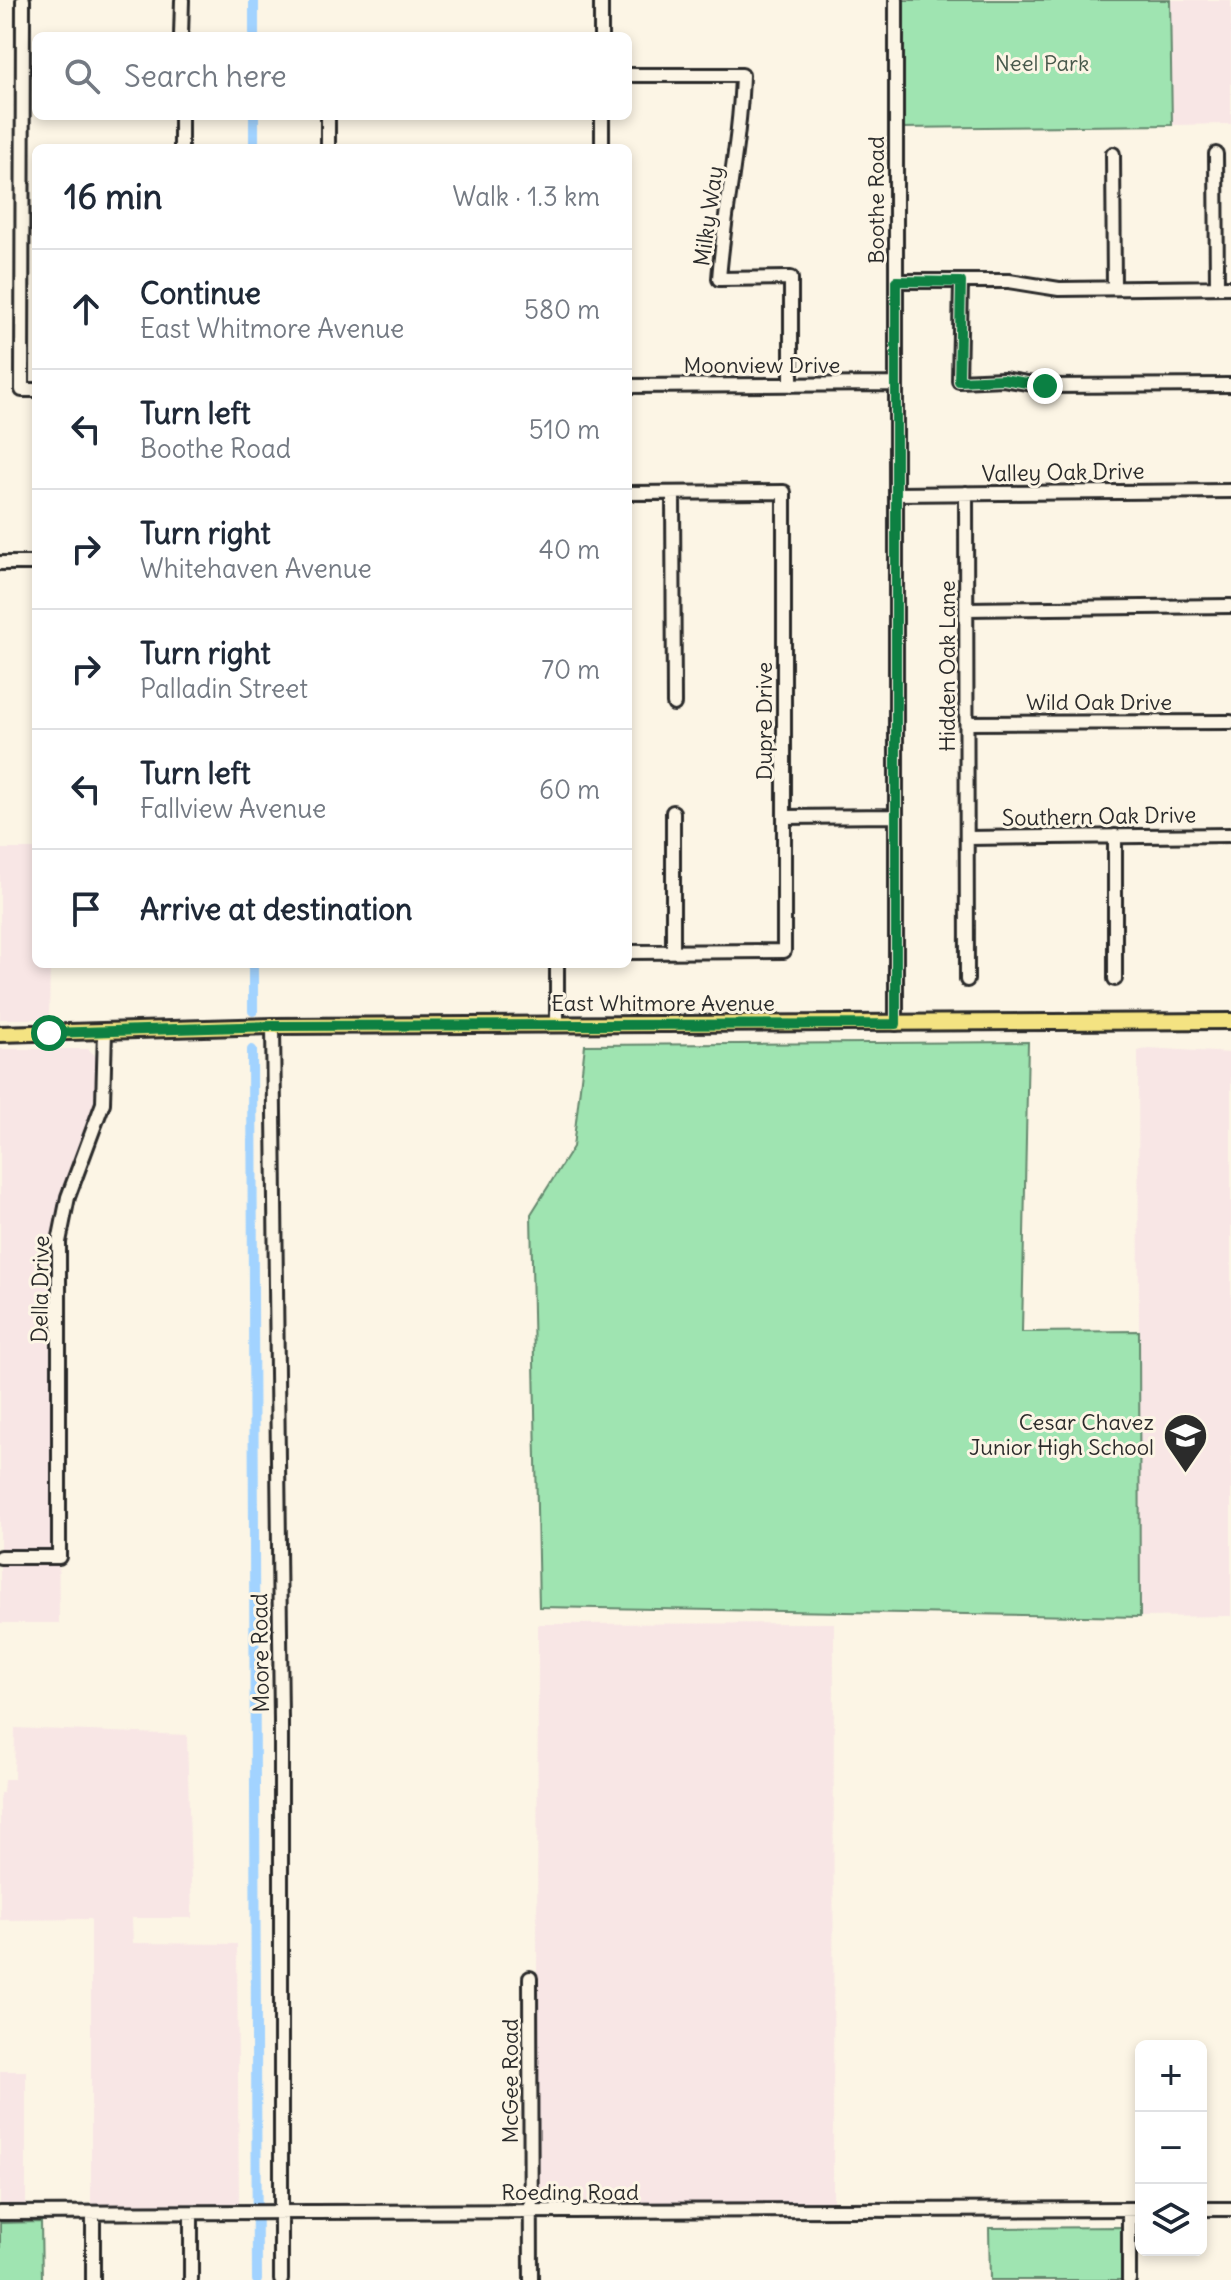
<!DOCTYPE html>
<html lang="en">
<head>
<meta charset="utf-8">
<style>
  :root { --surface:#fff; --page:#f6f6f7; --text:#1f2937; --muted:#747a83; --line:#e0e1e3 }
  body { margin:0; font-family:Delius,sans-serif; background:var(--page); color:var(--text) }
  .controls { position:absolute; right:24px; bottom:24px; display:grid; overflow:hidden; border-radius:12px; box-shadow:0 4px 12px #0003 }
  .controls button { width:72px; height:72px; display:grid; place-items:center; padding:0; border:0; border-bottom:2px solid var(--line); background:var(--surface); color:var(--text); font:40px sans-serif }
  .stop { position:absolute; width:24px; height:24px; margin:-18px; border:6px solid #0b8043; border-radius:50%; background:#fff }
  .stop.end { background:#0b8043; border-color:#fff; box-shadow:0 2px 8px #0008 }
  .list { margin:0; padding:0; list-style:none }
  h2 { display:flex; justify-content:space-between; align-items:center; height:104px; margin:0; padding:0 32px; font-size:34px }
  h2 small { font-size:26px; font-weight:400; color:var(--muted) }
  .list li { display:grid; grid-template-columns:52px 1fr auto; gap:24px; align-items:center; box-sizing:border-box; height:120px; padding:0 32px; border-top:2px solid var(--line) }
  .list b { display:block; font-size:30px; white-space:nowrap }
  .list p { margin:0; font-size:26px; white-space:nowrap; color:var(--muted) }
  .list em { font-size:26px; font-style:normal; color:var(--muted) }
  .icon { flex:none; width:44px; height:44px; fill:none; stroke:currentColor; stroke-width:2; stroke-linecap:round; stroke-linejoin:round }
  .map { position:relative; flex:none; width:1231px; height:2280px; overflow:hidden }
  .search { position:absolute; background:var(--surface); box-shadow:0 4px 12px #0003; left:32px; top:32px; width:600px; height:88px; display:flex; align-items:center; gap:20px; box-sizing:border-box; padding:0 28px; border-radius:12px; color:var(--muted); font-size:30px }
  .panel { position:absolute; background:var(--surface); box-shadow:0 4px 12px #0003; left:32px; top:144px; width:600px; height:824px; border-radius:12px }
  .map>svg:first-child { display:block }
  .built { fill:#f8e6e5 }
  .green { fill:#9fe4b1; stroke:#65886e; stroke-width:2 }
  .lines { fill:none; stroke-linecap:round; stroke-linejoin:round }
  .canal { stroke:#a2d3ff; stroke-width:10 }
  .minor-casing { stroke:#2b2b2b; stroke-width:18 }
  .major-casing { stroke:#2b2b2b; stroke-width:20 }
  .minor { stroke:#fcf5e5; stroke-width:12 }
  .major { stroke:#f4e382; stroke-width:14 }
  .route { stroke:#0b8043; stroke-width:10 }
  .labels { text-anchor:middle; stroke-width:6; stroke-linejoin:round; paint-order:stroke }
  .park-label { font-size:22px; fill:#48594c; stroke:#fcf5e5 }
  .street-label { font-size:22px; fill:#2b2b2b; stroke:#fcf5e5 }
  .poi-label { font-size:22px; fill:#2b2b2b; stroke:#fcf5e5; text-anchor:end }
</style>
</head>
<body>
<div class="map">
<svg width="1231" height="2280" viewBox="0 0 1231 2280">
  <rect width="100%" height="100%" fill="#fcf5e5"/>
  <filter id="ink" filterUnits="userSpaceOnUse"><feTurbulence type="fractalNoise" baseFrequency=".0125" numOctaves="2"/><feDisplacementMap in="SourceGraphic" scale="16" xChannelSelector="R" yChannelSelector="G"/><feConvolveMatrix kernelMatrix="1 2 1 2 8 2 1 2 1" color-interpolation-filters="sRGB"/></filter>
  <g filter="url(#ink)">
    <path class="built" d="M1170,0H1231V124L1172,125Z
      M0,849H36V964H50L49,1019H0Z
      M1148,1048L1231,1053V1616L1140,1617L1138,1051Z
      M0,1049H88L98,1058L92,1122L55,1215L59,1623H0Z
      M834,1623L833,2211L529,2212L537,1977L538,1624Z
      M15,1728L187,1735L192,1918H132L133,1943L237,1944L239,2207L91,2206V1919L0,1920V1793H3L4,1779H14Z
      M0,2071H26V2208H0Z"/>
    <path class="green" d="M902,0H1170L1172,125L901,128Z
      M1028,1042L1022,1332L1139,1331L1140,1617L539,1607L531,1214L573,1147L585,1045Z
      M41,2222L42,2280H0V2223Z
      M1130,2227V2280H990L989,2228Z"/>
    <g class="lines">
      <path class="canal" d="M254,36V0
        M254,148V116
        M253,964V1011
        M252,1050L257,2280"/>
      <defs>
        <path id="minor" d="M23,0L22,390H36
          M601,0V36
          M181,36L182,0
          M628,75H742C740,144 724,211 719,279L791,278V385
          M181,116V148
          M328,116V148
          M602,116V148
          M1113,154L1114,287
          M1216,154L1217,286
          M896,281H1009L1059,289L1231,287
          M961,282L959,381L1003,379L1045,386L1231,385
          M628,386L896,384
          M628,493L784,492V951L628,952
          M673,493L674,704
          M966,493L967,980
          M896,494L1231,491
          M0,563H36
          M967,609L1231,606
          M967,723L1231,722
          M673,812V951
          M784,817L896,816
          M1115,836V979
          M967,838L1231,835
          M557,964V1024
          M896,1024V0
          M273,1026L281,1720V2280
          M0,1557H59V1242L68,1197L103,1103L105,1030
          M530,1978L531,2280
          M1129,2209V2280
          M1201,2209H1231
          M0,2213L1141,2209
          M191,2214V2280
          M93,2215V2280"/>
        <path id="major" d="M0,1034L273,1026L1231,1021"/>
      </defs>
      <use href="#minor" class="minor-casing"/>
      <use href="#major" class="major-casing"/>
      <use href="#minor" class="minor"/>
      <use href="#major" class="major"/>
    </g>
  </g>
  <g class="lines" filter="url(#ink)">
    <path class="route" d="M49,1033L273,1026L896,1024V281L961,282L959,381L1003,379L1045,386"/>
  </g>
  <defs>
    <symbol id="school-pin" viewBox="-11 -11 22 30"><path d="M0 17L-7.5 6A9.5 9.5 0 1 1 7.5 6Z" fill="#2b2b2b" stroke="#fcf5e5"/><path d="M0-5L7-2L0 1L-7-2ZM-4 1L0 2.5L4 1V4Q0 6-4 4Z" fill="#fff"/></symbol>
  </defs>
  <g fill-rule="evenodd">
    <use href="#school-pin" x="1160" y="1410" width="51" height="69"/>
  </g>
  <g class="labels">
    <g class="park-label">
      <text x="1042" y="71">Neel Park</text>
    </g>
    <g class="street-label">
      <text transform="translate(876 200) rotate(-90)" y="8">Boothe Road</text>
      <text transform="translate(708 216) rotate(-82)" y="8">Milky Way</text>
      <text x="762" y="373">Moonview Drive</text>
      <text transform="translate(1063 472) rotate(-1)" y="8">Valley Oak Drive</text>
      <text transform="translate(947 666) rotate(-90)" y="8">Hidden Oak Lane</text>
      <text x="1099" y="710">Wild Oak Drive</text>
      <text transform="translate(764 721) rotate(-90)" y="8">Dupre Drive</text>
      <text transform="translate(1099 816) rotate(-1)" y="8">Southern Oak Drive</text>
      <text x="663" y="1011">East Whitmore Avenue</text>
      <text transform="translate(40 1289) rotate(-89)" y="8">Della Drive</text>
      <text transform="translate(260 1653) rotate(-91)" y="8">Moore Road</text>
      <text transform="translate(510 2081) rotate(-90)" y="8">McGee Road</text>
      <text x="570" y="2200">Roeding Road</text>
    </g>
    <g class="poi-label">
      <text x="1154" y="1430">Cesar Chavez<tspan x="1154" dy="25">Junior High School</tspan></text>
    </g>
  </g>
</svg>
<div class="controls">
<button>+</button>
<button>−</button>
<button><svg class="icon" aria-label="layers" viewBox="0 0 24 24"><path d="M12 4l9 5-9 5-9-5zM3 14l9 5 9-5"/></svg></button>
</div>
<div class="stop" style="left:49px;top:1033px"></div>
<div class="stop end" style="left:1045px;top:386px"></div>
<div class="search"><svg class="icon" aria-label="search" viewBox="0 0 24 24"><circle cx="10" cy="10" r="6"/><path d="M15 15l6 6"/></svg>Search here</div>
<section class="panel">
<h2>16 min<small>Walk · 1.3 km</small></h2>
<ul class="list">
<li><svg class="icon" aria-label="ahead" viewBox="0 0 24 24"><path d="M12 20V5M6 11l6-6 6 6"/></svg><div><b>Continue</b><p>East Whitmore Avenue</p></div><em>580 m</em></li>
<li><svg class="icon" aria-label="left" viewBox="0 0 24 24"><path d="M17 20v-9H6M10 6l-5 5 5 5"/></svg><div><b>Turn left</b><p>Boothe Road</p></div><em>510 m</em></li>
<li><svg class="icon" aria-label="right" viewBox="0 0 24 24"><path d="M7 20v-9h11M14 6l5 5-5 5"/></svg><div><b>Turn right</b><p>Whitehaven Avenue</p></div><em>40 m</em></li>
<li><svg class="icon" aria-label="right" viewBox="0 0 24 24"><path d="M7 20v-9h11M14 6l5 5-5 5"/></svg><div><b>Turn right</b><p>Palladin Street</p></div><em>70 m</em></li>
<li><svg class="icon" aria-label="left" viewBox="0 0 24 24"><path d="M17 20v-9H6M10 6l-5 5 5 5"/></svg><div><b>Turn left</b><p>Fallview Avenue</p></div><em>60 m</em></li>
<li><svg class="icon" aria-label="arrive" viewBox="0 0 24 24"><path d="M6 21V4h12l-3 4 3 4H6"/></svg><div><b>Arrive at destination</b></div></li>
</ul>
</section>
</div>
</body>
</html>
